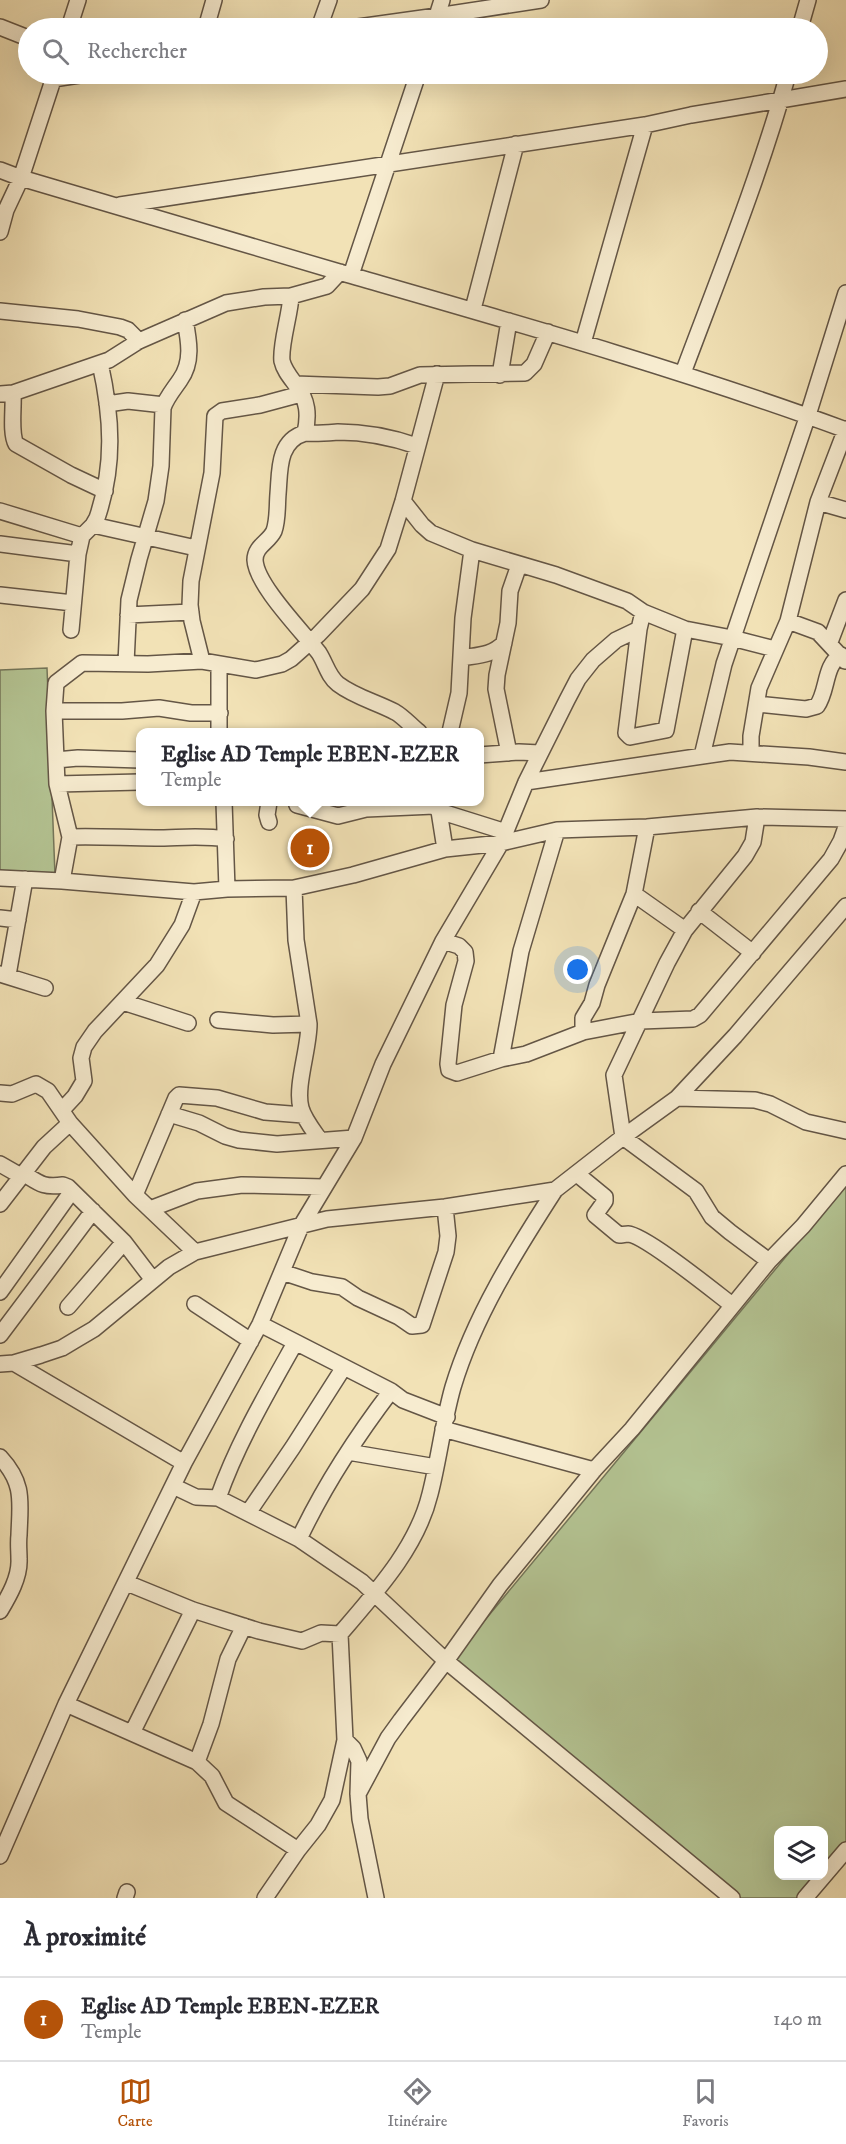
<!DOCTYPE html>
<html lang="fr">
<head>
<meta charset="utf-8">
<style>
  :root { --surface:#fff; --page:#f7f7f7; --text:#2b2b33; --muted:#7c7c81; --line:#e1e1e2; --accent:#b45309 }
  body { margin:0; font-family:"IM FELL DW Pica",serif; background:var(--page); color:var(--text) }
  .controls { position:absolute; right:18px; bottom:18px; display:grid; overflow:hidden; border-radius:12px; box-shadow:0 6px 24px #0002 }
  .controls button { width:54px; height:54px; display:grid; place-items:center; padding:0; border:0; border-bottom:2px solid var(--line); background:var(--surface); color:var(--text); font:30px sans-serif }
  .you { position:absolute; left:578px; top:970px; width:21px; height:21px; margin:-15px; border:4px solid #fff; border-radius:50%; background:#1a73e8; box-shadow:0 0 0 9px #1a73e833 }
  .badge { display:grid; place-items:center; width:39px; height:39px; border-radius:50%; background:var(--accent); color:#fff; font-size:20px; font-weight:700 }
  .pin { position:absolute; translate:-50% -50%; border:3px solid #fff; box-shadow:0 2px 6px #0006 }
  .popup { position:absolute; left:136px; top:728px; width:348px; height:78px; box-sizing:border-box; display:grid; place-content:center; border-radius:12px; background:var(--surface); filter:drop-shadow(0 2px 4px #0005); font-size:20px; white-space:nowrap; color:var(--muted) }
  .popup b { font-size:22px; color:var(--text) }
  .popup::after { content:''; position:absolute; left:50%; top:100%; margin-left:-12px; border:12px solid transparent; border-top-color:var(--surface) }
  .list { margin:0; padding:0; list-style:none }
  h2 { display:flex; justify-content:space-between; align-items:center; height:78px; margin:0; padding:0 24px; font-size:26px }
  h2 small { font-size:20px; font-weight:400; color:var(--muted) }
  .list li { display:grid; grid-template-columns:39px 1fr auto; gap:18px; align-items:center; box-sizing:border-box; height:84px; padding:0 24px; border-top:2px solid var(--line) }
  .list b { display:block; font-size:22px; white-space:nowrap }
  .list p { margin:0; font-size:20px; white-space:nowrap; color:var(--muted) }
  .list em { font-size:20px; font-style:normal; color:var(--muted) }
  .icon { flex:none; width:33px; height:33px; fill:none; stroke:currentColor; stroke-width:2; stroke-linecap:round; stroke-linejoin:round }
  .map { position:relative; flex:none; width:846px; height:1898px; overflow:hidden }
  .search { position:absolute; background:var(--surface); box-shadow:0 6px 24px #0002; left:18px; right:18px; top:18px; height:66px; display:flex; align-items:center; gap:15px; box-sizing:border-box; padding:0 21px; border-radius:33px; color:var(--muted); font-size:22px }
  .sheet { height:162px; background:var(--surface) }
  nav { display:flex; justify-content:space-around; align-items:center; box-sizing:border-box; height:84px; border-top:2px solid var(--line); background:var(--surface); font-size:16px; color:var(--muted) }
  nav a { display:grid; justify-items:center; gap:3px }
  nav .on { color:var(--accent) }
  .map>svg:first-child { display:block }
  .green { fill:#b4c493; stroke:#74765a; stroke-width:1.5 }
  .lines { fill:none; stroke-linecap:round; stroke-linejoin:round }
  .street-casing { stroke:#645646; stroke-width:18 }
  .street { stroke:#f7ecd0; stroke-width:15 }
</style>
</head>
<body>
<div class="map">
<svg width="846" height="1898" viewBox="0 0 846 1898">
  <rect width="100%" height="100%" fill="#f2e2b6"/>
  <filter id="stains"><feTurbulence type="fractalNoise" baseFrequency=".00333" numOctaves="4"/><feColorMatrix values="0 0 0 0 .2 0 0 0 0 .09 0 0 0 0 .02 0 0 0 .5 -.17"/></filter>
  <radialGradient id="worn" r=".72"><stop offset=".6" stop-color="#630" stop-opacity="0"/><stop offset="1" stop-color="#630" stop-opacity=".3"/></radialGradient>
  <path class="green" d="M47,668L55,875L0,878V670Z
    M846,1184V1844L824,1871V1830H778V1876H819L800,1898H736L451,1661Z"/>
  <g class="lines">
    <defs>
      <path id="street" d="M442,0L437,16L541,0
        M0,27L28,38
        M69,28L78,0
        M206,28L214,0
        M319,28L329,0
        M351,28L437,16L433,28
        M800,28L808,0
        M53,79L86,74
        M0,170L21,178C127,209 233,241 339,272C509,321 680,369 846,430
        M120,205L645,125L691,115L846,89
        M0,232L6,210L21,178L55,74
        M351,275L418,74
        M291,296C290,315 280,345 282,361C284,370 290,377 296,385C308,400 309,415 305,433C277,441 280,472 278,494C277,506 278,520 274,531C269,542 255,546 255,560C256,585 304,633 319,653C326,664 328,676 338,684C355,697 376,702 395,712C404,717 411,726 419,732
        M473,309L516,144
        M0,311L78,319L120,327L128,330L139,341
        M583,343L645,125
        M683,373C720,274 760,175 788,74
        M500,375L509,321
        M295,384L378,387L390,386L420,375L525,373L534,364L548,332
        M13,393C14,408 10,433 16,444L71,475L105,491
        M0,394L13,393L109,360L139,341L226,303L264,297L291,296L327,286L340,272
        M107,404L128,401L164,405
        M305,433C316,434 326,433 338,432C365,432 391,437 417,446
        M403,501L422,525L431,533L472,550L556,575L627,601L643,612
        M818,502L846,510
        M0,511L82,536
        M93,525L196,548
        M0,544L78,554
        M0,595L73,603
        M128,615L191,612
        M788,621L818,632L845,661
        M639,629L626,733L630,737L666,730L685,629
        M71,630L78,554L82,536L93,525L97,518C115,465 112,417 100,363
        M830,642L846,600
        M461,658C478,655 491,656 504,643
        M202,661L192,621L190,605L191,581L212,473L215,416L222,411L260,405L301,394
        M126,663L129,600L139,559L156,501L161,466L163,408C166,398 174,389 180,380C193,362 189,341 185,320
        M219,664V732
        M757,704L806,709L817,706C828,691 824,665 841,655
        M54,711H122L159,708L191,713H220
        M450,732L459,693L463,618L472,550
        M509,753L496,689L497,675L508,623L510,591L519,565
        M751,753V736L759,688L788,621L818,502L846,429
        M479,755L519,752L540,753
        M702,756L724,664L808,415L846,293
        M56,760L78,758L140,760
        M526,782L730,752L809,757L846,762
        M57,784L140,782
        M224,802L227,889
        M269,802L267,815L269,822
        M296,802L297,805L338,816L366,809L434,806L439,811L445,849
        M439,811L506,832
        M757,817L753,842L745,856L685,930L667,963L614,1075L623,1137L696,1191L712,1217L730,1232L769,1261
        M557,830L521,951L501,1059L526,1054L583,1032L641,1021L693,1019L700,1015L831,859L841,841L846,827
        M70,837C98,836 126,838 155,838C179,838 202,835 226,839
        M0,878L62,881L194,892L227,889L294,888L353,875L445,849L501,843L557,830L647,827L757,817L846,819
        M62,881L70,837L57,784L54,711L56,683L82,663L148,664L202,661L256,670L282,664L291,659L318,635L362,589L388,549L403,501L437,374
        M294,888L296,940L309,1024C309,1049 295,1087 301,1108C304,1119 313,1130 320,1140
        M634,894L685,930
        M699,911L753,953
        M0,918L18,920
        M443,941L459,946L465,952L466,961L454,1005L448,1064L449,1070L457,1073L501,1059
        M0,974L45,988
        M8,975L25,879
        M123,1002L188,1023
        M218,1020L273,1025L309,1024
        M583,1032V1018L592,1003L597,985L634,894L647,827
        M0,1093L12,1094L36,1084L48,1091L70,1123L135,1195L195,1252
        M677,1098L755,1100L770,1104L806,1122L846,1131
        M62,1110L75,1096L84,1081L81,1058L84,1047L95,1031L157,965L182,925L194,892
        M169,1114L199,1123L225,1136L239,1140L277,1144L354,1138
        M0,1164L21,1176
        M23,1173C39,1183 43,1188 63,1185L68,1187L124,1242L153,1280
        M577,1174L605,1197V1201L595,1215L619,1235C622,1235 625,1234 628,1234C645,1235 715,1292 732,1305
        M135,1195L176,1098L179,1095L217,1098L265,1112L303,1115
        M0,1204L44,1147L70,1123
        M150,1209L197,1191L242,1185L323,1187
        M282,1272L312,1282L342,1287L358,1298L399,1317L412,1326L422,1325L446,1252L448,1236L445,1207
        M0,1292L72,1191
        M195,1304L251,1341
        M68,1307L124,1242
        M260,1324L391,1391L403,1400L447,1417
        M0,1335L93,1211
        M14,1363L184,1463
        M0,1364L14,1363L41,1355L62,1348L77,1339L94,1329L169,1267L195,1252L327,1219L445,1207L555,1190L623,1137L677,1098L735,1036L846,906
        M443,1429L594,1470
        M348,1452L436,1467
        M0,1457C25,1484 20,1502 19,1535C18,1543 19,1551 19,1559C20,1577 9,1596 0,1611
        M173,1486L196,1497L218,1498L299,1539L362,1582L446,1661L732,1898
        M218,1498C237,1444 267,1393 295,1343
        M248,1513L293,1447L344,1367
        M299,1539C324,1486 356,1437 391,1391
        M127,1583L193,1610L259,1631L302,1641L321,1633L340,1634
        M66,1704L197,1762L212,1776L226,1803L298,1850
        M132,1733L193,1610
        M197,1762L211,1724L228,1659L244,1626
        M358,1794L388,1738L401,1720L446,1661L500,1585L594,1470L632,1429L769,1261L803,1226L846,1174
        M0,1856L66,1704L184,1463L260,1324L301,1226L354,1138L383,1064L443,941L501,843L526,782L567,700L578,679L593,660L616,640L639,629L643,612L685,629L732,638L775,649
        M125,1898L127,1892
        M265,1898L298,1850L318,1825L332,1800L345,1740
        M376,1898L360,1819L358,1794L359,1761L353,1748L345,1740L340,1634C375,1593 417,1548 430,1494C439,1459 443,1422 453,1387C474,1317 515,1252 555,1190
        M805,1898L846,1850"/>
    </defs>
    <use href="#street" class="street-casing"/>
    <use href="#street" class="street"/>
  </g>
  <rect width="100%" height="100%" filter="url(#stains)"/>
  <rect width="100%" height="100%" fill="url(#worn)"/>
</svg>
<div class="controls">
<button><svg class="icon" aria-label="layers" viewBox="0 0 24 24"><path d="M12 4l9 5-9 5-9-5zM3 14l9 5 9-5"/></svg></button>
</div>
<div class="you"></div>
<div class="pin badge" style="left:310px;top:848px">1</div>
<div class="popup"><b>Eglise AD Temple EBEN-EZER</b>Temple</div>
<div class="search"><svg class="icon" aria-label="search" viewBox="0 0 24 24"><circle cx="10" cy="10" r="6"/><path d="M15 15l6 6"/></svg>Rechercher</div>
</div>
<section class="sheet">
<h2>À proximité<small></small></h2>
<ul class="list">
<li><span class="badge">1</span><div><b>Eglise AD Temple EBEN-EZER</b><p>Temple</p></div><em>140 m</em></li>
</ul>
</section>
<nav>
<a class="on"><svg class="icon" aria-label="map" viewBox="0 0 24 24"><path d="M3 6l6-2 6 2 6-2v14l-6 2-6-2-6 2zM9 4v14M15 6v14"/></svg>Carte</a>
<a><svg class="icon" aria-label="directions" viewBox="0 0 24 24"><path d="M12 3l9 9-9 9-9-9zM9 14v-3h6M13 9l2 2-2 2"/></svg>Itinéraire</a>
<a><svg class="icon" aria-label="saved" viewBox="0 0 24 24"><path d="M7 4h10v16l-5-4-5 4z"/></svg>Favoris</a>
</nav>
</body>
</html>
